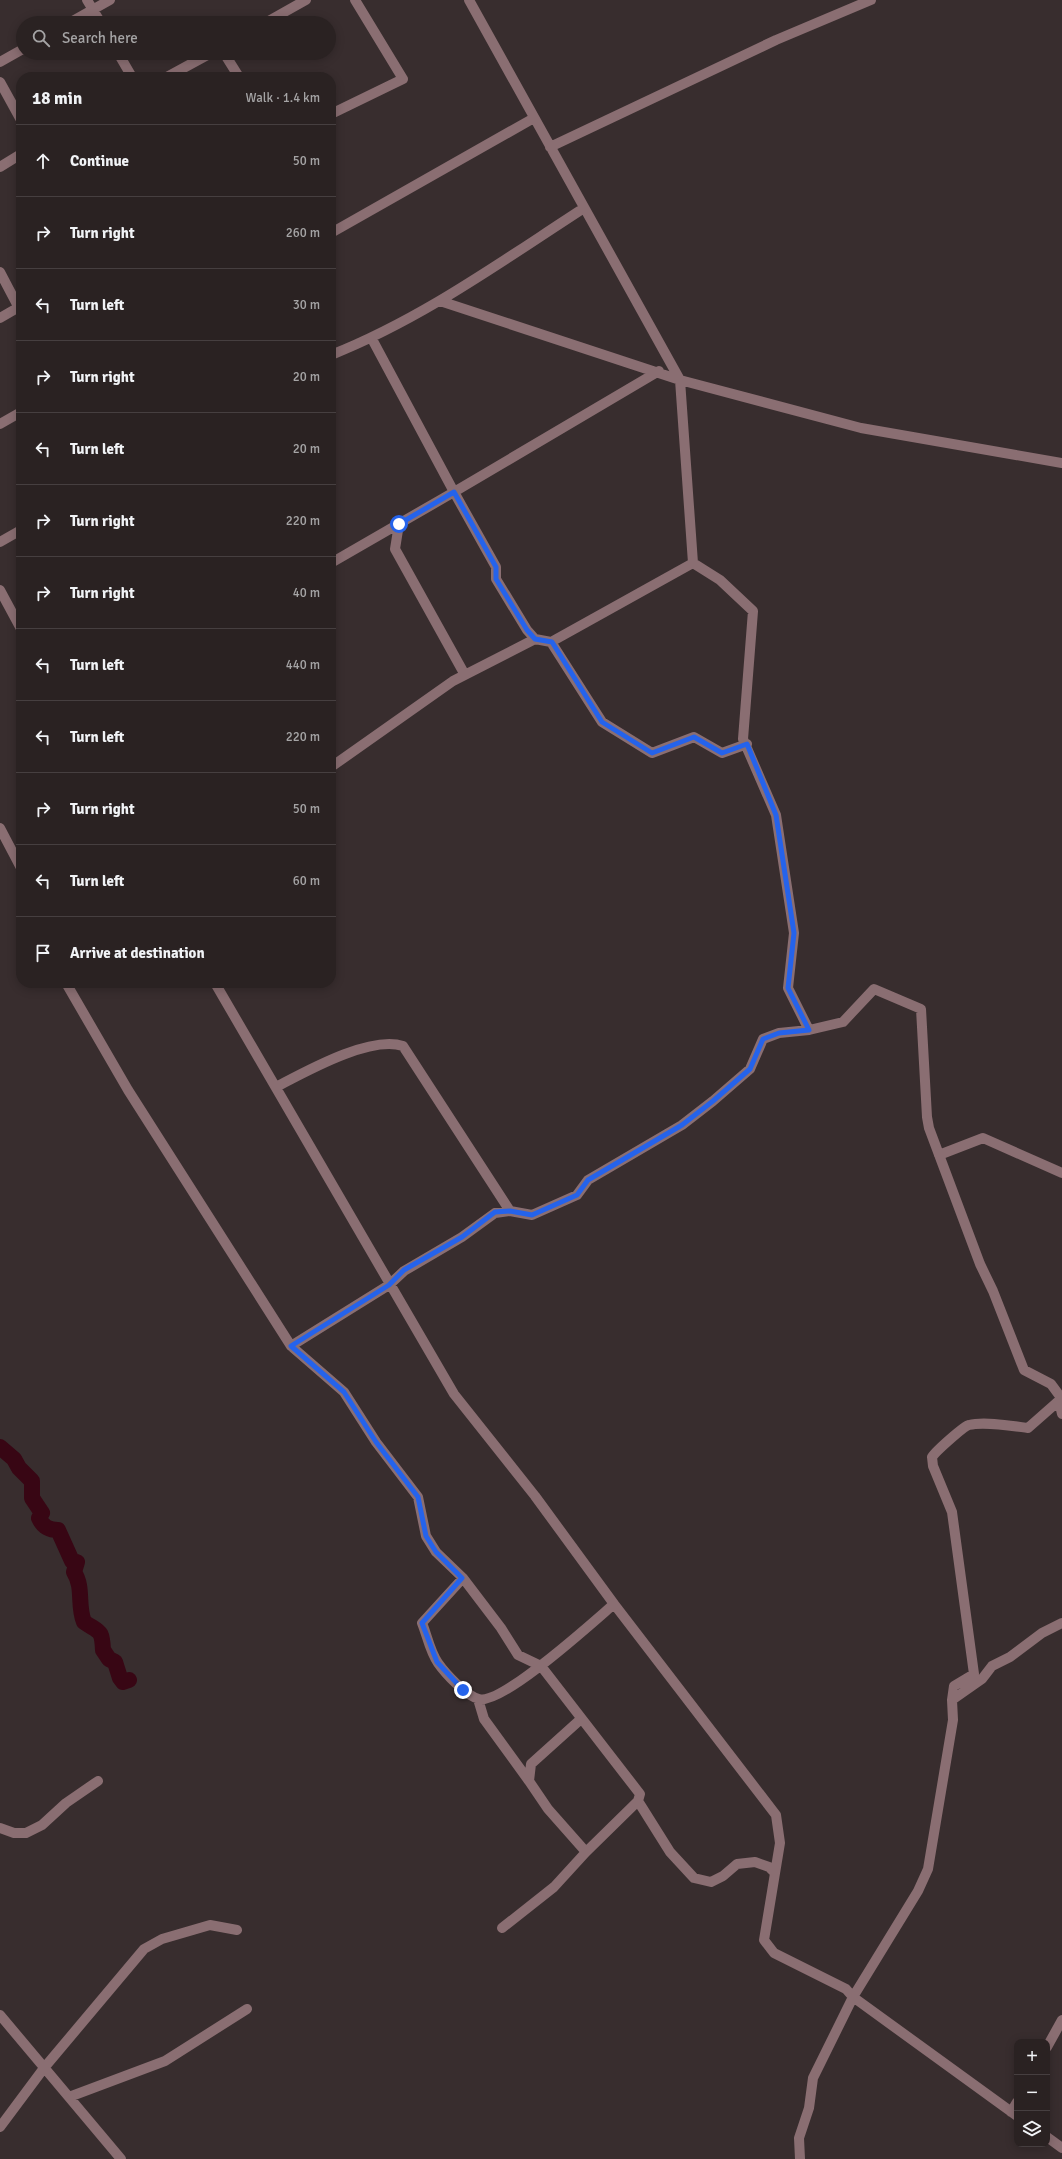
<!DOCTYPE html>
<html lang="en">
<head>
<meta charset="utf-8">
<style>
  :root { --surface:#2a2222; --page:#322a2a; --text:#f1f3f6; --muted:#a5a4a5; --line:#463f40 }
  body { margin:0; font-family:Signika,sans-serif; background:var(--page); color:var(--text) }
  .controls { position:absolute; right:12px; bottom:12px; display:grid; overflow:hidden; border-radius:8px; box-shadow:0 2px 10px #0003 }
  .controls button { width:36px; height:36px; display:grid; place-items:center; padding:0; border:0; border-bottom:1px solid var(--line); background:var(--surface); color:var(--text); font:20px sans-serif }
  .stop { position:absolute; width:12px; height:12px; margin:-9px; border:3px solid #2563eb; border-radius:50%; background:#fff }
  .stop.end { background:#2563eb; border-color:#fff; box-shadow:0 1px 4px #0008 }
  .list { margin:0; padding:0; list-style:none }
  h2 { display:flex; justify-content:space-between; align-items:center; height:52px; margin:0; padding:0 16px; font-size:17px }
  h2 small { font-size:13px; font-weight:400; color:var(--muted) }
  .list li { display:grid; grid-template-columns:26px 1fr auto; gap:12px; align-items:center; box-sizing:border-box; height:72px; padding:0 16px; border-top:1px solid var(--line) }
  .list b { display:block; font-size:15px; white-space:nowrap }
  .list em { font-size:13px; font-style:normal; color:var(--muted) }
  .icon { flex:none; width:22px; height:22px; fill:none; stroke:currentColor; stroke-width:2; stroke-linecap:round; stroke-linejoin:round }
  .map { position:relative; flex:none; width:1062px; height:2159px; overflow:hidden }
  .search { position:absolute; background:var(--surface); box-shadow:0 2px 10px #0003; left:16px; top:16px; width:320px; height:44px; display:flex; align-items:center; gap:10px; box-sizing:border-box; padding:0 14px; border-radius:22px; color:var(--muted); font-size:15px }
  .panel { position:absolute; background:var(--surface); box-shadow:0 2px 10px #0003; left:16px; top:72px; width:320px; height:916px; border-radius:16px }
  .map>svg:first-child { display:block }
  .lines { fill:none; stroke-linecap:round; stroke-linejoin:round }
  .river { stroke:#380614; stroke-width:16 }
  .minor { stroke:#8a6e72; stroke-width:10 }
  .route { stroke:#2563eb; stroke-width:5 }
</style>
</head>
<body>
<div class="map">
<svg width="1062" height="2159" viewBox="0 0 1062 2159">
  <rect width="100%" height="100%" fill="#382d2e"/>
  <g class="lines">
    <path class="river" d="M0,1447L14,1459L19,1468L32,1481V1498L42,1513L39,1518C43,1527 49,1530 58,1530L72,1561L77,1562L74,1572C84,1588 77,1605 84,1622C100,1633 102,1629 103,1650L109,1659L115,1662L120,1678L123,1682L129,1680"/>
    <path class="minor" d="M87,0L101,23
      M469,0L680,380L861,428L1062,463
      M69,23L110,0
      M265,23L306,0
      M118,53L132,77
      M224,53L239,77
      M0,62L23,49
      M167,77L211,53
      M0,82L21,120
      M331,114L403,79L355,0
      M550,147L776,40L871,0
      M0,167L21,154
      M331,233L534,118
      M0,272L21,312
      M440,301L680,380L693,563L720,580L753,611L743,739L776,815L794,933L788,988L809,1030L843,1022L874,989L921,1009L927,1117L929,1128L980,1264L993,1291L1024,1370L1051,1384L1062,1399
      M0,318L19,307
      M331,355C422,319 502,261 584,208
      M659,371L454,492L496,567V579L527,630L535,639L551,642L693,563
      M0,424L21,412
      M399,524L395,549L465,675
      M0,542L21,530
      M331,563L454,492L372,339
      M0,590L21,629
      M551,642L602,722L652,753L694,737L722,753L747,744
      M331,767L453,681L535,639
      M0,828L21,868
      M66,983L128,1090L291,1346L344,1392L376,1442L418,1497L426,1536L436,1552L463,1578L501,1628L518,1655L541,1666L640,1794L638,1801L670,1852L694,1878L711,1882L723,1876L737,1864L755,1862L769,1867L774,1872
      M215,983L454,1394L535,1496L614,1604L776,1815L780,1843L764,1940L774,1953L846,1989L853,1997L1017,2116
      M276,1087C305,1072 370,1035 403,1046L510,1211
      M939,1155L983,1138L1062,1173
      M291,1346L389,1285L404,1271L462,1237L495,1213L510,1211L532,1215L577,1195L588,1180L682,1125L713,1101L750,1069L763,1039L779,1033L809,1030
      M1059,1401L1062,1414
      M463,1578L422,1623C427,1635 430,1652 438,1663C445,1673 466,1696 479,1699C502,1705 593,1622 614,1604
      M478,1699L484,1719L529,1781
      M952,1700L982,1679L992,1666L1010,1657L1042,1633L1062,1623
      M581,1719L531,1764L529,1781L548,1809L586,1852
      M0,1828L14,1833H26L42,1825L66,1803L98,1781
      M502,1928L554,1887L586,1852L638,1801
      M0,2015L121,2159
      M1047,2047L1062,2020
      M69,2097L165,2061L247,2009
      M1011,2112L1017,2102
      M0,2127L44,2068L144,1949L162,1939L210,1925L237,1930
      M1047,2137L1062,2148
      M800,2159L799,2138L809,2108L813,2078L853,1997L918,1891L928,1869L953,1720L952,1700L954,1686L974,1674L952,1512L933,1466L932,1457C936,1451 964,1426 969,1425C984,1421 1013,1426 1028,1428L1062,1398"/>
  </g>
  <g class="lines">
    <path class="route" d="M399,524L454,492L496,567V579L527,630L535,639L552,642L602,722L652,753L694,737L722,753L747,744L776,815L794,933L788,988L809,1030L779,1033L763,1039L750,1069L713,1101L682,1125L588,1180L577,1195L532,1215L510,1211L495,1212L462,1237L404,1270L389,1285L291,1346L344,1392L376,1442L418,1497L426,1536L436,1552L462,1578L422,1623L437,1662L463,1690"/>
  </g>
</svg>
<div class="controls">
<button>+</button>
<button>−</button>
<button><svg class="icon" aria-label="layers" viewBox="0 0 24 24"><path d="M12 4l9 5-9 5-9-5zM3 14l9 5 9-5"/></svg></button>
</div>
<div class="stop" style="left:399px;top:524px"></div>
<div class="stop end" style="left:463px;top:1690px"></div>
<div class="search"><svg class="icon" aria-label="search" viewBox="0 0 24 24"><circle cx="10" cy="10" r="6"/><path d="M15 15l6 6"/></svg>Search here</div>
<section class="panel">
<h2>18 min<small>Walk · 1.4 km</small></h2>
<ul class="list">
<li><svg class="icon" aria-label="ahead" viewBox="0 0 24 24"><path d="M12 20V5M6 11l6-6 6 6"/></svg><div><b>Continue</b></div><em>50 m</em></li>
<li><svg class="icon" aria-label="right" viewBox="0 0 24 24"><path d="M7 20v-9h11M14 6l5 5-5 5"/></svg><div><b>Turn right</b></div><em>260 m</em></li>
<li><svg class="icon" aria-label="left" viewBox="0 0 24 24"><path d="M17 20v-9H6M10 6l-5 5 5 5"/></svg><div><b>Turn left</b></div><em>30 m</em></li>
<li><svg class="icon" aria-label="right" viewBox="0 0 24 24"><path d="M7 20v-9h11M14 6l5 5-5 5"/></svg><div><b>Turn right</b></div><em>20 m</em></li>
<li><svg class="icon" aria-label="left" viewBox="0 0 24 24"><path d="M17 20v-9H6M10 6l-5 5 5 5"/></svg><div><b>Turn left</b></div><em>20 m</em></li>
<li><svg class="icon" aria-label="right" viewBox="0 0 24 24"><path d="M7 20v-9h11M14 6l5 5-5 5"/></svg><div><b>Turn right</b></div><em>220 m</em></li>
<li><svg class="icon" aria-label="right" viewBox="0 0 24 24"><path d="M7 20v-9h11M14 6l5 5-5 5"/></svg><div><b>Turn right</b></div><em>40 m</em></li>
<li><svg class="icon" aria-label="left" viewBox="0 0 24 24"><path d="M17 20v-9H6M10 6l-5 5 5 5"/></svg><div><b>Turn left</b></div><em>440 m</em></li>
<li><svg class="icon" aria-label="left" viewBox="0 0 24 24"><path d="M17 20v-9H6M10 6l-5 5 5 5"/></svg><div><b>Turn left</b></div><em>220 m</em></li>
<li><svg class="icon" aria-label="right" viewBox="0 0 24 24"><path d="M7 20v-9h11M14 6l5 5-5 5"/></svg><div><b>Turn right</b></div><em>50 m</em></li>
<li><svg class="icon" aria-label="left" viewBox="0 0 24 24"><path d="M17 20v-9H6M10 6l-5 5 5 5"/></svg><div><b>Turn left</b></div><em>60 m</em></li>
<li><svg class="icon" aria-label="arrive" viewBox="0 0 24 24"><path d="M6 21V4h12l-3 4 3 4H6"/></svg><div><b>Arrive at destination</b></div></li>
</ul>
</section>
</div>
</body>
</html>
